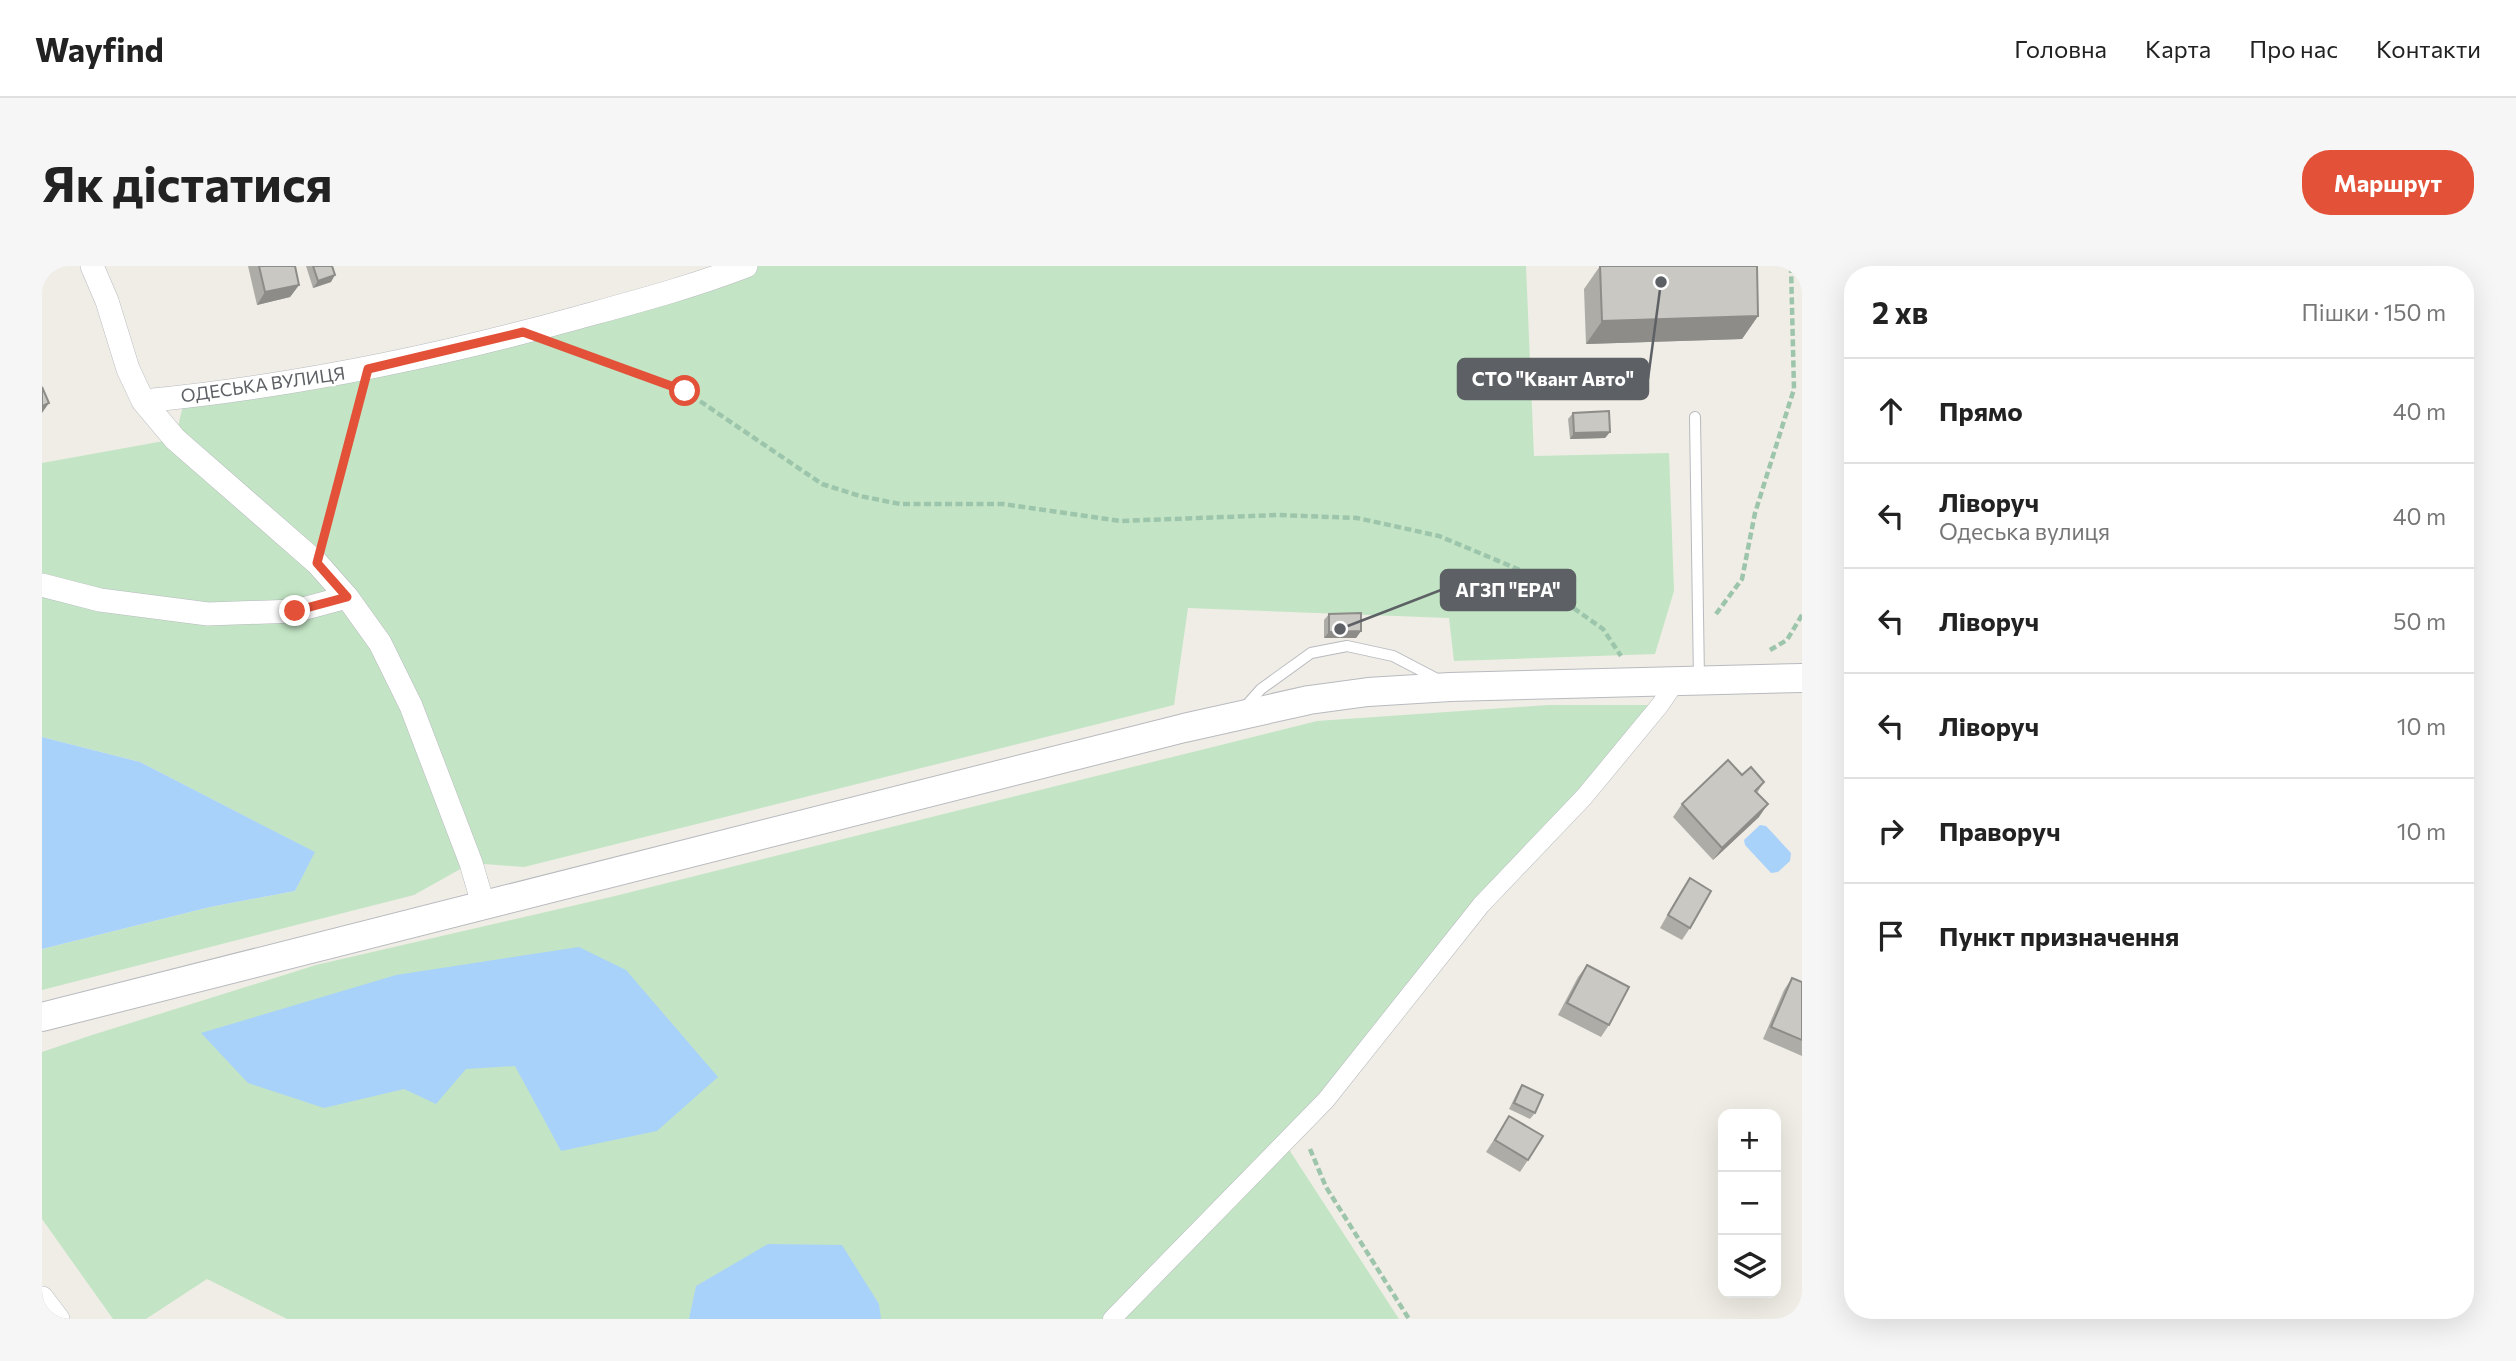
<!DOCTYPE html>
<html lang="uk">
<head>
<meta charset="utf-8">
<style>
  :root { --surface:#fff; --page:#f6f6f6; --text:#222; --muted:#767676; --line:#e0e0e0; --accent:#e25138 }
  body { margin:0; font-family:Commissioner,sans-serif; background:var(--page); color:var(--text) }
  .controls { position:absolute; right:21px; bottom:21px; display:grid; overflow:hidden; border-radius:14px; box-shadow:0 7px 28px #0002 }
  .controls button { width:63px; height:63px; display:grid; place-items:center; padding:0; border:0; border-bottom:2px solid var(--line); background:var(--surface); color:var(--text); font:35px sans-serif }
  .stop { position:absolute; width:21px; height:21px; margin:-16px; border:5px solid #e25138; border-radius:50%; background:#fff }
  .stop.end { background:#e25138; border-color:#fff; box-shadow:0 2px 7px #0008 }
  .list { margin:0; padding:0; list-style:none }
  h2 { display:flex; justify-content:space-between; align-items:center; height:91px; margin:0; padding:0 28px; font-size:30px }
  h2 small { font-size:23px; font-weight:400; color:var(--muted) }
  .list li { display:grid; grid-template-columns:46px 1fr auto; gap:21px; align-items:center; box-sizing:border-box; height:105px; padding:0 28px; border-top:2px solid var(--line) }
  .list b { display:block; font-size:26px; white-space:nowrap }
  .list p { margin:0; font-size:23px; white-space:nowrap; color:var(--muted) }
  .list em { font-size:23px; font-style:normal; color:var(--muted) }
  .icon { flex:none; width:38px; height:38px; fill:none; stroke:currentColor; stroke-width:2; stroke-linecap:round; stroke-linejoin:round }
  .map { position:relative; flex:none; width:1760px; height:1053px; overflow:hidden; border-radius:28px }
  header { display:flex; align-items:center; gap:42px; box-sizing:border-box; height:98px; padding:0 35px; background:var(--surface); border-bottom:2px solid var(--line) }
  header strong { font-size:33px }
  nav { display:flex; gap:38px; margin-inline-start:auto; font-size:24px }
  .intro { display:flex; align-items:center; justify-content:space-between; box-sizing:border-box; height:168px; padding:0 42px }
  h1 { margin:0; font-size:49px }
  .button { padding:18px 32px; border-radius:28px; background:var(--accent); color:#fff; font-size:24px; font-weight:700 }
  main { display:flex; gap:42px; padding:0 42px }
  aside { flex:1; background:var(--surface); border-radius:28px; box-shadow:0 7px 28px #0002 }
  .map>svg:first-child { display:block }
  .green { fill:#c3e5c5 }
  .water { fill:#a9d2fb }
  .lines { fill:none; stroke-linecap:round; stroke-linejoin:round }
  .service-casing { stroke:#b8babf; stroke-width:12 }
  .pedestrian-casing { stroke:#b8babf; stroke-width:19 }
  .minor-casing { stroke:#b8babf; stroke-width:24 }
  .tertiary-casing { stroke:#b8babf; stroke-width:30 }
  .path { stroke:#9dc5ab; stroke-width:4.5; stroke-dasharray:7 3.5; stroke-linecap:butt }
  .service { stroke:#fff; stroke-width:10 }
  .pedestrian { stroke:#fff; stroke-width:18 }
  .minor { stroke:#fff; stroke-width:23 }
  .tertiary { stroke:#fff; stroke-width:28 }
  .wall { fill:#aeaca7 }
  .shaded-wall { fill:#8d8c88 }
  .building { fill:#cac8c2; stroke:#8d8c88; stroke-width:2 }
  .route { stroke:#e25138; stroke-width:9 }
  .labels { text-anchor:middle; stroke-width:5; stroke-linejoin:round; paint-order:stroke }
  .street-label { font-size:18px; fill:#5d6065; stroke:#fff }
  .leader { fill:none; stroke:#5d6065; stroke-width:2.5 }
  .callout-dot { fill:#5d6065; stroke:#fff; stroke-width:2.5 }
  .callout { fill:#5d6065; stroke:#5d6065; stroke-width:2.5 }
  .callout-label { font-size:19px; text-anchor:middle; font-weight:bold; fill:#fff }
</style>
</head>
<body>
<header>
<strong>Wayfind</strong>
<nav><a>Головна</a><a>Карта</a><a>Про нас</a><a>Контакти</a></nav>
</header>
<div class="intro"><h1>Як дістатися</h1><a class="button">Маршрут</a></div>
<main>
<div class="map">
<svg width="1760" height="1053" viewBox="0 0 1760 1053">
  <rect width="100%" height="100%" fill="#efede5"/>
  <path class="green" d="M704,0H1484L1492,190L1627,187L1632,325L1613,388L1412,395L1407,352L1146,342L1132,439L482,601L429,597L372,629L0,724V683L168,641L253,625L272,586L98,496L0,471V197L133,173L143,131L326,103Z
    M1507,439H1618L1326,784L1278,827L1257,851L1246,882L1357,1053H245L165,1013L104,1053H71L0,953V786L47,770L274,699L573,630L1275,455Z"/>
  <path class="water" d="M0,471L98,496L273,586L253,625L168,641L0,683Z
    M1718,559L1724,560L1749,587L1748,595L1736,606L1729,607L1703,579L1702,574Z
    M537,681L584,704L676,811L615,865L519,885L473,800L424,803L394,838L362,823L282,842L206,817L159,767L354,709Z
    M726,978L800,979L837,1038L839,1053H647L654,1020Z"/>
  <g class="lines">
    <defs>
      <path id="service" d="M1653,151L1657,414
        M1203,441L1219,423L1269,387L1305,380L1351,390L1397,414"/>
      <path id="pedestrian" d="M1070,1053L1284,834L1439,639L1542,531L1618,439L1635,414"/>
      <path id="minor" d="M50,0L65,35L86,103L101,135L133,173L275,297L305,331L338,377L369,440L429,597L441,638
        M101,135C247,121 390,92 531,53C589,37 647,22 704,0
        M0,319L58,334L166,348L253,345L305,331
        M0,1032L16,1053"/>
      <path id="tertiary" d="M0,751L1142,462L1267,434L1326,426L1408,421L1760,412"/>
    </defs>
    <use href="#service" class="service-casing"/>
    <use href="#pedestrian" class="pedestrian-casing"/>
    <use href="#minor" class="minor-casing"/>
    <use href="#tertiary" class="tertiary-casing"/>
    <path class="path" d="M522,81L643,125L780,218L818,230L858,238H961L1078,255L1236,249L1315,252L1397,270L1478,304L1561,363L1579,390
      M282,272L319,128
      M1674,348L1700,313L1713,247L1752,123L1749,0
      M1728,384L1745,374L1760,349
      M1268,883L1284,921L1367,1053"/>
    <use href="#service" class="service"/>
    <use href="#pedestrian" class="pedestrian"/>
    <use href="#minor" class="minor"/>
    <use href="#tertiary" class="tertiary"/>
  </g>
  <path class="wall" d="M206,0H253L257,19L248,31L215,39Z
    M264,0H290L289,16L271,22Z
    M1558,0L1716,50L1700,73L1544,78L1542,23Z
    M1531,147L1568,166L1563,172L1528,173L1526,153Z
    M1287,348L1319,365L1314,372H1282V354Z
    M1700,509L1722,516L1715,527L1717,551L1671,594L1631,551L1640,538Z
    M1648,612V662L1640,674L1618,662L1639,625Z
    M1545,699L1567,759L1559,771L1516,749L1536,711Z
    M1750,712L1760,716V790L1721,773L1742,724Z
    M1480,819L1493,847L1488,853L1467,843L1476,825Z
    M1467,850L1486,894L1478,906L1444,886Z"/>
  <path class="shaded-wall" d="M293,9L289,16L271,22L276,15Z
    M257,19L248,31L215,39L223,26Z
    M1716,50L1700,73L1544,78L1560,55Z
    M7,137L0,147V140Z
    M1568,166L1563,172L1528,173L1532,167Z
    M1319,365L1314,372H1282L1287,366Z
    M1726,538L1717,551L1671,594L1680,582Z"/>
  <path class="building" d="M217,0H253L257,19L223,26Z
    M271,0H290L293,9L276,15Z
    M1558,0H1715L1716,50L1560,55Z
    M0,121L7,137L0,140Z
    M1567,145L1568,166L1532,167L1531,147Z
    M1319,347V365L1287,366V348Z
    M1686,494L1700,509L1709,501L1722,516L1713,525L1726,538L1680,582L1640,538Z
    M1648,612L1669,625L1648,662L1626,649Z
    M1545,699L1587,721L1567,759L1525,737Z
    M1750,712L1760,716V774L1729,761Z
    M1480,819L1501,829L1493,847L1472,837Z
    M1467,850L1501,870L1486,894L1453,874Z"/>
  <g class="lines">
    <path class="route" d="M253,345L305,331L275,297L326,103L481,66L643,125"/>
  </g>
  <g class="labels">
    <g class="street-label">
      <text transform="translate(221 119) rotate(-8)" y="6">ОДЕСЬКА ВУЛИЦЯ</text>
    </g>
  </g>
  <path class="leader" d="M1619 16L1606 113M1298 363L1399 324"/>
  <g class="callout-dot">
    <circle cx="1619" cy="16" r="7"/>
    <circle cx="1298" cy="363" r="7"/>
  </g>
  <g class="callout">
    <rect x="1416" y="93" width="190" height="40" rx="7"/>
    <rect x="1399" y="304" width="134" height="40" rx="7"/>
  </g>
  <g class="callout-label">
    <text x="1511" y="120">СТО "Квант Авто"</text>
    <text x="1466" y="331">АГЗП "ЕРА"</text>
  </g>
</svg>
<div class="controls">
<button>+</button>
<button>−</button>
<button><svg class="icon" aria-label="layers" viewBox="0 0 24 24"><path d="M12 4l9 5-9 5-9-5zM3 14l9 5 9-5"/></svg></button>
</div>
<div class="stop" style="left:643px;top:125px"></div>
<div class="stop end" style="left:253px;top:345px"></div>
</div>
<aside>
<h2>2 хв<small>Пішки · 150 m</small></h2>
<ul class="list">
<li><svg class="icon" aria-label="ahead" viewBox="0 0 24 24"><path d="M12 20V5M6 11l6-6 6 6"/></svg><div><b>Прямо</b></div><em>40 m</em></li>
<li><svg class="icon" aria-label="left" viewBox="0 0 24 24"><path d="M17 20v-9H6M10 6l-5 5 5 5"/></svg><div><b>Ліворуч</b><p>Одеська вулиця</p></div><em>40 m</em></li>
<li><svg class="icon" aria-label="left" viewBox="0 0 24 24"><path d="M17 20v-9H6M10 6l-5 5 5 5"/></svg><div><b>Ліворуч</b></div><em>50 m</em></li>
<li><svg class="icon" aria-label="left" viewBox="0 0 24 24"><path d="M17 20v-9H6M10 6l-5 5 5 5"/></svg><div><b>Ліворуч</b></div><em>10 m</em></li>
<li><svg class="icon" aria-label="right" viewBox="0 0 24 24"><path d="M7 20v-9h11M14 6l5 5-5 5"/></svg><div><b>Праворуч</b></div><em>10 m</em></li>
<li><svg class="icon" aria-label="arrive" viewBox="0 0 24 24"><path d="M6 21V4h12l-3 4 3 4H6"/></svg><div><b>Пункт призначення</b></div></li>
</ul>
</aside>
</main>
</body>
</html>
